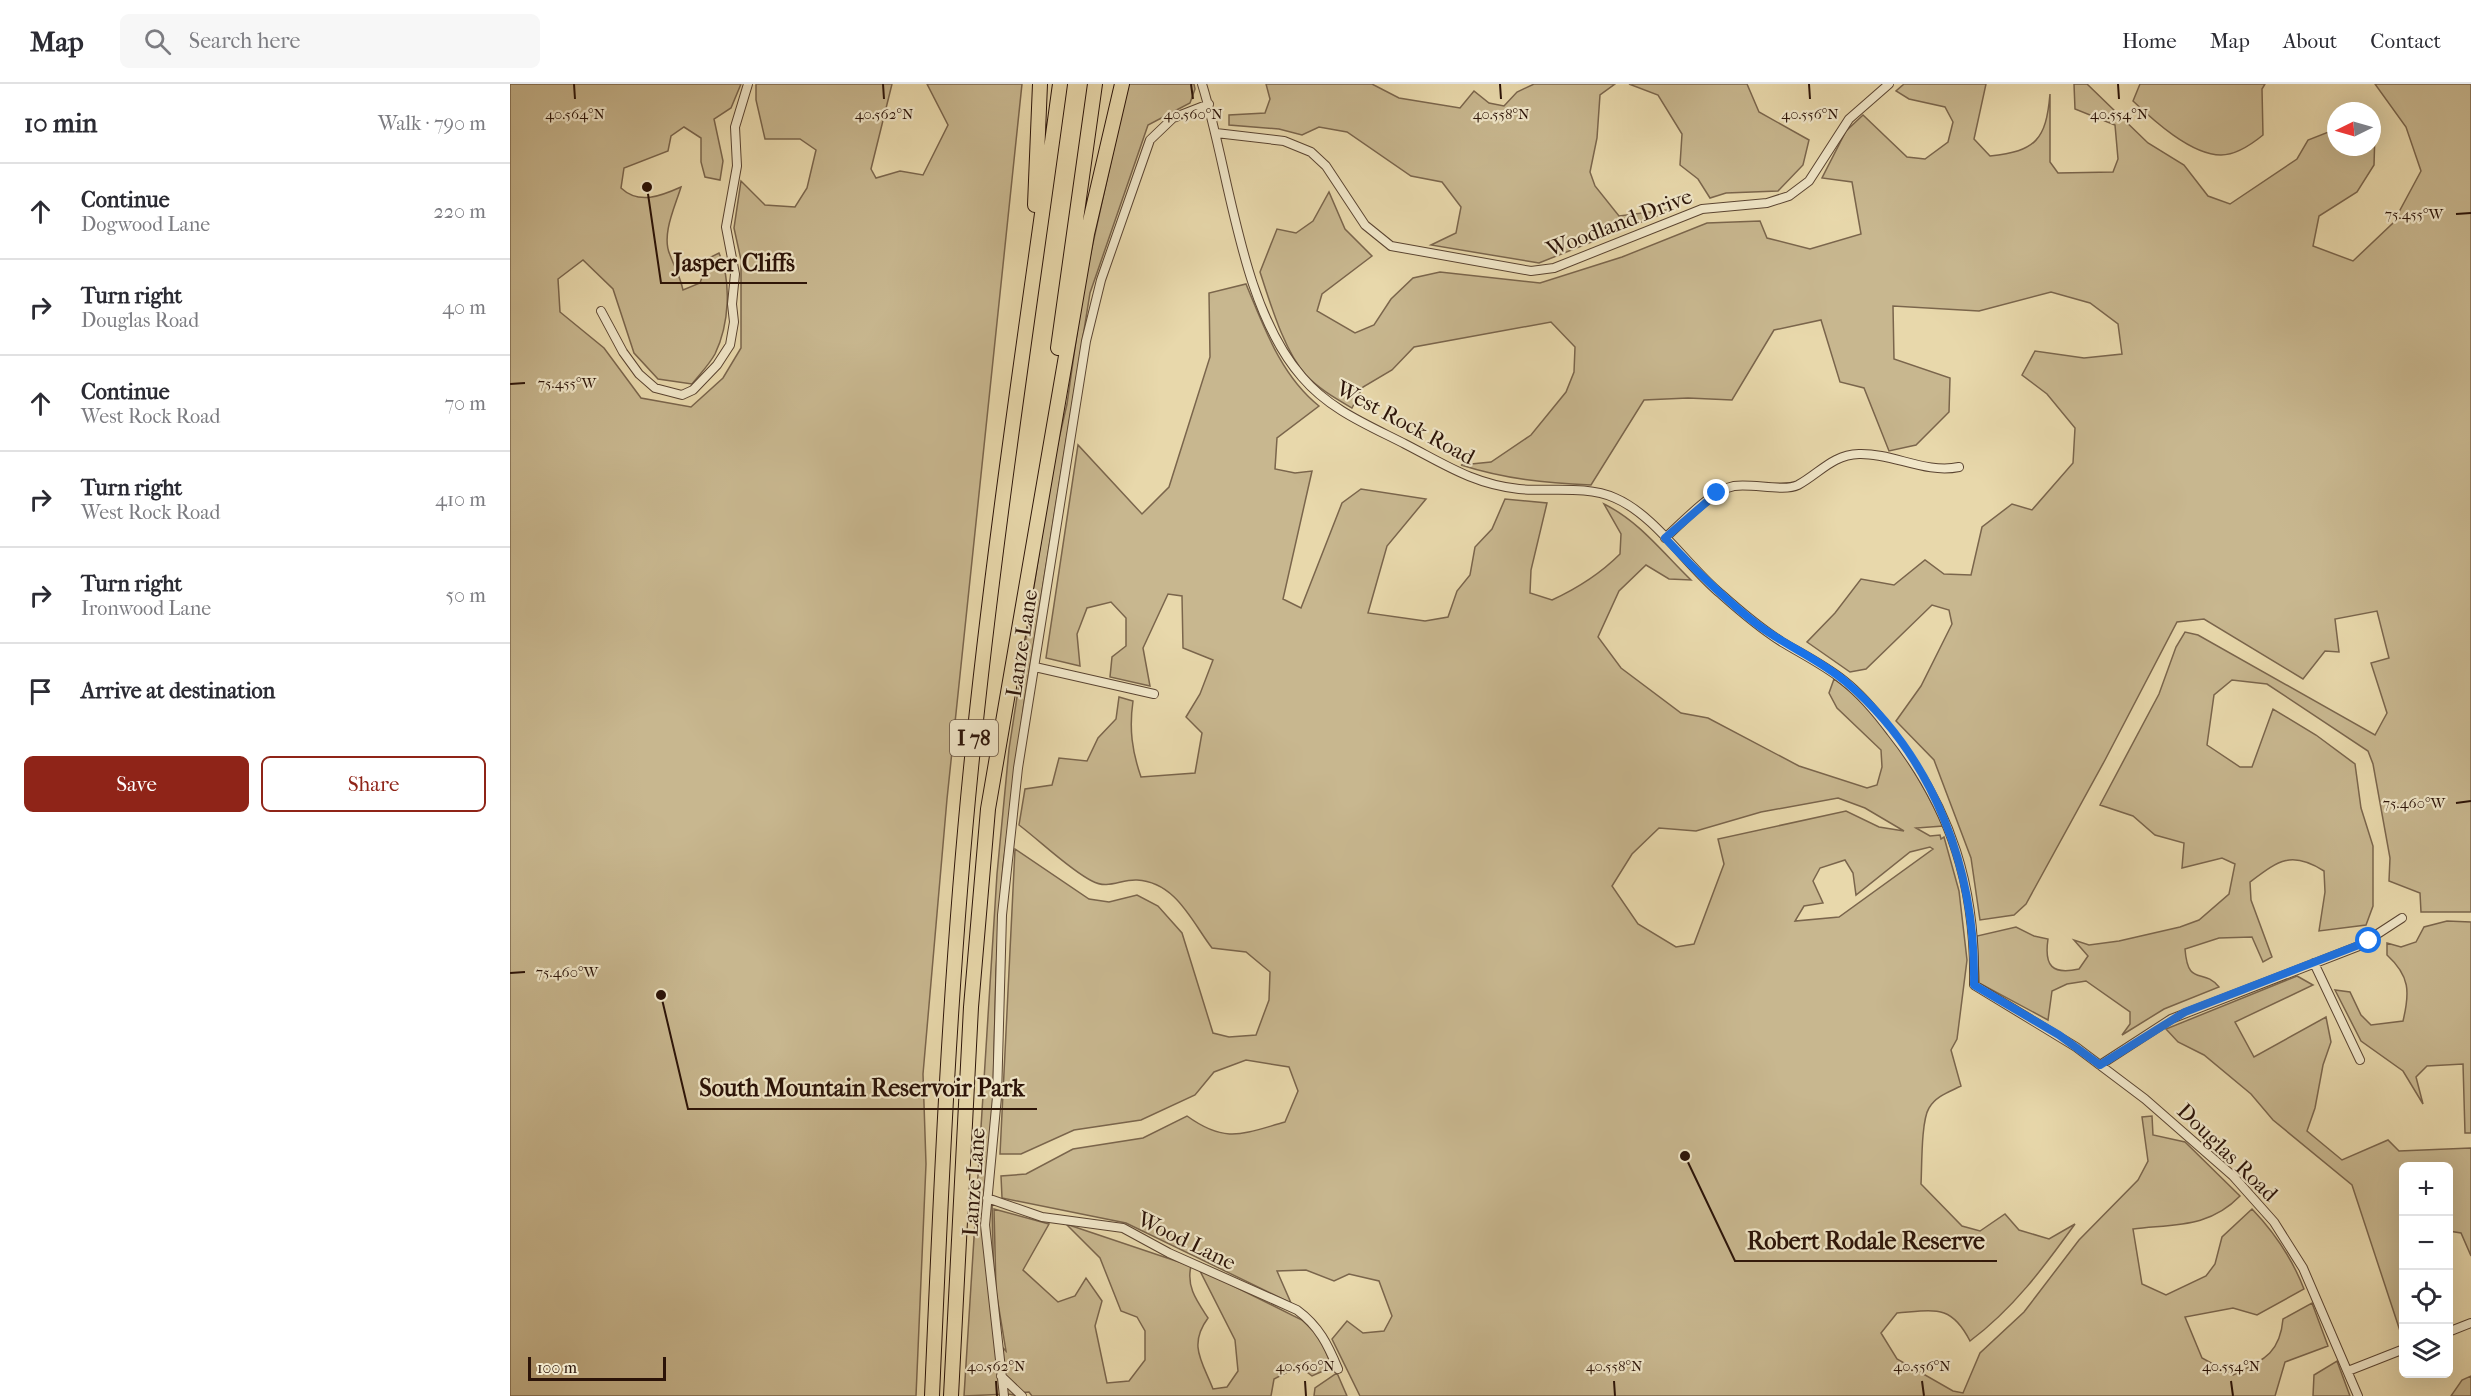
<!DOCTYPE html>
<html lang="en">
<head>
<meta charset="utf-8">
<style>
  :root { --surface:#fff; --page:#f7f7f7; --text:#2b2b33; --muted:#7c7c81; --line:#e1e1e2; --accent:#8f2418 }
  body { margin:0; font-family:"IM FELL French Canon",serif; background:var(--page); color:var(--text) }
  .controls { position:absolute; right:18px; bottom:18px; display:grid; overflow:hidden; border-radius:9px; box-shadow:0 6px 24px #0002 }
  .controls button { width:54px; height:54px; display:grid; place-items:center; padding:0; border:0; border-bottom:2px solid var(--line); background:var(--surface); color:var(--text); font:30px sans-serif }
  .compass { position:absolute; left:1817px; top:18px; width:54px; height:54px; border-radius:50%; background:var(--surface); box-shadow:0 6px 24px #0002; rotate:265deg }
  .scale { position:absolute; left:18px; bottom:15px; width:138px; box-sizing:border-box; padding-left:6px; border:3px solid #2b1308; border-top:0; font-size:16px; line-height:21px; white-space:nowrap; color:#2b1308; -webkit-text-stroke:4px #f0e6c8; paint-order:stroke }
  .stop { position:absolute; width:18px; height:18px; margin:-14px; border:4px solid #1a73e8; border-radius:50%; background:#fff }
  .stop.end { background:#1a73e8; border-color:#fff; box-shadow:0 2px 6px #0008 }
  .list { margin:0; padding:0; list-style:none }
  h2 { display:flex; justify-content:space-between; align-items:center; height:78px; margin:0; padding:0 24px; font-size:26px }
  h2 small { font-size:20px; font-weight:400; color:var(--muted) }
  .list li { display:grid; grid-template-columns:39px 1fr auto; gap:18px; align-items:center; box-sizing:border-box; height:96px; padding:0 24px; border-top:2px solid var(--line) }
  .list b { display:block; font-size:22px; white-space:nowrap }
  .list p { margin:0; font-size:20px; white-space:nowrap; color:var(--muted) }
  .list em { font-size:20px; font-style:normal; color:var(--muted) }
  .actions { display:flex; gap:12px; padding:18px 24px }
  .actions a { flex:1; padding:14px 0; border:2px solid var(--accent); border-radius:9px; text-align:center; font-size:21px; color:var(--accent) }
  .actions .main { background:var(--accent); color:#fff }
  .icon { flex:none; width:33px; height:33px; fill:none; stroke:currentColor; stroke-width:2; stroke-linecap:round; stroke-linejoin:round }
  .map { position:relative; flex:none; width:1961px; height:1312px; overflow:hidden }
  header { display:flex; align-items:center; gap:36px; box-sizing:border-box; height:84px; padding:0 30px; background:var(--surface); border-bottom:2px solid var(--line) }
  header strong { font-size:28px }
  nav { display:flex; gap:33px; margin-inline-start:auto; font-size:21px }
  .search { width:420px; height:54px; background:var(--page); display:flex; align-items:center; gap:15px; box-sizing:border-box; padding:0 21px; border-radius:9px; color:var(--muted); font-size:22px }
  main { display:flex }
  aside { flex:1; background:var(--surface) }
  .map>svg:first-child { display:block }
  .green { fill:#c8b78f; stroke:#7a654c; stroke-width:1.5; fill-rule:evenodd }
  .lines { fill:none; stroke-linecap:round; stroke-linejoin:round }
  .street-casing { stroke:#5a4431; stroke-width:10 }
  .highway-casing { stroke:#2b1308; stroke-width:16 }
  .street { stroke:#f0e6c8; stroke-width:8 }
  .highway { stroke:#e8d8ab; stroke-width:14 }
  .route { stroke:#1a73e8; stroke-width:8 }
  .ticks { fill:none; stroke:#2b1308; stroke-width:2 }
  .labels { text-anchor:middle; stroke-width:4.5; stroke-linejoin:round; paint-order:stroke }
  .shield { fill:#f0e6c8; stroke:#665242; stroke-width:1.5 }
  .shield-label { font-size:21px; font-weight:bold; fill:#2b1308 }
  .street-label { font-size:22px; fill:#2b1308; stroke:#f0e6c8 }
  .ticks-label { font-size:15px; text-anchor:middle; fill:#2b1308; stroke:#f0e6c8; stroke-width:4.5; stroke-linejoin:round; paint-order:stroke }
  .leader { fill:none; stroke:#2b1308; stroke-width:2 }
  .callout-dot { fill:#2b1308; stroke:#f0e6c8; stroke-width:2 }
  .callout-label { font-size:24px; text-anchor:middle; font-weight:bold; fill:#2b1308; stroke:#f0e6c8; stroke-width:4.5; stroke-linejoin:round; paint-order:stroke }
</style>
</head>
<body>
<header>
<strong>Map</strong>
<div class="search"><svg class="icon" aria-label="search" viewBox="0 0 24 24"><circle cx="10" cy="10" r="6"/><path d="M15 15l6 6"/></svg>Search here</div>
<nav><a>Home</a><a>Map</a><a>About</a><a>Contact</a></nav>
</header>
<main>
<aside>
<h2>10 min<small>Walk · 790 m</small></h2>
<ul class="list">
<li><svg class="icon" aria-label="ahead" viewBox="0 0 24 24"><path d="M12 20V5M6 11l6-6 6 6"/></svg><div><b>Continue</b><p>Dogwood Lane</p></div><em>220 m</em></li>
<li><svg class="icon" aria-label="right" viewBox="0 0 24 24"><path d="M7 20v-9h11M14 6l5 5-5 5"/></svg><div><b>Turn right</b><p>Douglas Road</p></div><em>40 m</em></li>
<li><svg class="icon" aria-label="ahead" viewBox="0 0 24 24"><path d="M12 20V5M6 11l6-6 6 6"/></svg><div><b>Continue</b><p>West Rock Road</p></div><em>70 m</em></li>
<li><svg class="icon" aria-label="right" viewBox="0 0 24 24"><path d="M7 20v-9h11M14 6l5 5-5 5"/></svg><div><b>Turn right</b><p>West Rock Road</p></div><em>410 m</em></li>
<li><svg class="icon" aria-label="right" viewBox="0 0 24 24"><path d="M7 20v-9h11M14 6l5 5-5 5"/></svg><div><b>Turn right</b><p>Ironwood Lane</p></div><em>50 m</em></li>
<li><svg class="icon" aria-label="arrive" viewBox="0 0 24 24"><path d="M6 21V4h12l-3 4 3 4H6"/></svg><div><b>Arrive at destination</b></div></li>
</ul>
<div class="actions"><a class="main">Save</a><a>Share</a></div>
</aside>
<div class="map">
<svg width="1961" height="1312" viewBox="0 0 1961 1312">
  <rect width="100%" height="100%" fill="#e8d8ab"/>
  <filter id="stains"><feTurbulence type="fractalNoise" baseFrequency=".00333" numOctaves="4"/><feColorMatrix values="0 0 0 0 .2 0 0 0 0 .09 0 0 0 0 .02 0 0 0 .5 -.17"/></filter>
  <radialGradient id="worn" r=".72"><stop offset=".6" stop-color="#630" stop-opacity="0"/><stop offset="1" stop-color="#630" stop-opacity=".3"/></radialGradient>
  <path class="green" d="M0,0H231L221,24L204,35L213,77L210,96L195,93L191,78V54L174,43L161,52L158,67L114,84L111,104C129,121 151,112 171,103C165,123 151,151 160,171C165,184 170,192 173,206L190,199L199,174L209,169C222,198 219,241 205,270C199,281 189,291 182,300L148,295L124,269L103,205L73,176L48,195L50,228L94,264L131,314L181,323L213,294L231,264V176L224,144L231,97L255,121L285,123L297,104L306,66L290,55H255L246,16V0H382L361,85L366,94L390,87L413,91L438,41L417,0H512L437,715L413,990L416,1080L406,1312H0Z
    M618,0H684L685,5L680,19L638,41L580,209L514,619L493,782L486,886L482,1052L473,1115L482,1116L484,1208L490,1261L496,1267L486,1207L484,1125L539,1140L513,1186L548,1218L565,1212L576,1194L592,1217L585,1242L597,1299L619,1297L635,1276V1247L627,1233L611,1227L590,1174L556,1140L681,1182C676,1203 687,1217 698,1234C678,1261 692,1277 703,1305L717,1303L728,1287L725,1256L689,1185L792,1236L810,1253L822,1283L802,1292L789,1282L764,1295L761,1312H522L519,1308L506,1309L509,1312L498,1310L454,1312L487,790L499,665L542,385L557,320L574,200Z
    M756,0H862L889,14L950,24L964,7L979,19L994,22L1007,8L1024,0H1105L1090,11L1087,54L1080,88L1085,102L1109,132L1164,125L1029,179L921,161L946,149L951,123L932,98L901,92L837,48L809,43L792,51L769,45L719,41V31L755,29L760,15Z
    M1119,0H1237L1249,28L1299,56L1293,81L1268,107L1216,109L1200,114L1188,95L1170,81L1172,50L1148,11Z
    M1394,0H1476L1464,55L1480,72C1526,67 1536,56 1540,10V78L1548,89L1603,88L1608,75L1605,41L1565,25L1564,0H1577L1638,59L1674,81L1698,112L1720,120L1787,75L1798,56L1826,45V63H1862V48H1865L1864,81L1847,108L1809,132L1803,162L1843,177L1883,139L1911,87L1896,43L1865,0H1961V828H1911L1910,809L1879,797L1880,774L1863,680L1858,667L1757,600L1722,596L1704,611L1697,661L1730,683H1742L1763,625L1806,651L1845,680L1851,724L1863,762V822L1856,841L1809,847L1815,808L1814,787C1781,766 1768,777 1740,798L1741,816L1762,873L1753,878L1742,853L1709,854L1675,865C1678,904 1693,883 1709,903L1654,925L1612,951L1620,940V928L1576,897L1557,900L1542,907L1538,936L1469,899L1467,852L1506,843L1524,852L1538,855C1534,882 1542,891 1569,885L1578,872L1564,856L1579,861L1609,857L1670,843L1689,836L1719,810L1725,780L1712,774L1672,784L1674,759L1645,751L1623,732L1590,721L1649,610L1666,563L1675,548L1688,551L1865,651L1877,629L1861,579L1879,574L1867,527L1825,535L1829,568L1815,567L1793,595L1694,535L1667,538L1595,676L1516,820L1504,831L1470,836L1461,774L1424,676L1386,637L1411,602L1442,540L1439,526L1422,521L1356,585L1340,588L1297,558L1325,529L1351,495L1384,501L1415,476L1434,490L1461,491L1472,443L1502,420L1522,426L1563,379L1565,344L1537,310L1512,291L1525,267L1574,274L1612,270L1608,240L1580,219L1541,208L1469,227L1383,222L1384,275L1440,294L1439,328L1406,361L1379,367L1354,304L1330,298L1311,236L1264,246L1222,316L1178,314L1134,316L1081,401C1035,399 995,395 951,381L981,378L1021,351L1056,308L1064,288L1065,263L1041,238L904,263L882,286L853,303L842,324C825,314 809,305 796,291C774,267 760,218 750,188L767,145L786,149L803,137L819,108L835,145L862,172L812,210L807,227L845,249L864,241L881,215L903,194L930,188L1030,199L1112,173L1197,139L1250,137L1257,154L1300,165L1351,150L1342,98L1312,94L1336,47L1353,31L1397,73L1415,75L1438,58L1443,38L1435,23L1399,15L1386,7Z
    M1630,0H1755L1752,5L1753,51C1742,60 1726,71 1711,71C1681,71 1643,36 1623,17Z
    M736,200C754,243 771,292 809,322L767,354L765,385L785,389L802,387L773,515L791,524L832,419L851,405L916,415L877,462L858,529L915,537L938,533L947,507L960,491L965,463L982,445L995,415L1037,419L1021,486L1020,509L1042,516C1068,504 1090,490 1110,470L1111,450L1094,420C1129,437 1153,469 1181,496L1159,495L1136,481L1109,507L1088,553L1111,584L1171,629L1198,634L1289,682L1357,704L1367,701L1372,683L1371,666L1327,624L1319,609L1324,595C1370,627 1410,692 1433,742L1406,744L1420,752L1430,751L1431,755L1434,753L1449,807L1457,876L1447,955L1441,966L1451,1002C1439,1008 1426,1012 1419,1024C1411,1037 1412,1083 1411,1100L1452,1142L1470,1147L1495,1130L1509,1146L1539,1155L1565,1140C1534,1183 1503,1225 1460,1257C1441,1220 1425,1226 1387,1229L1371,1249L1387,1275L1443,1307L1453,1309L1470,1269L1514,1228L1569,1156L1628,1096L1638,1077L1632,1033L1642,1032L1643,1051L1675,1058L1730,1112C1699,1144 1665,1140 1623,1145L1632,1200L1656,1211L1696,1192L1705,1180L1712,1153L1742,1125C1765,1149 1782,1174 1794,1205L1747,1231L1723,1224L1675,1233L1692,1274L1723,1291C1753,1276 1770,1270 1773,1235L1802,1219L1818,1262L1775,1278L1765,1312H850L822,1255L837,1237L853,1249L874,1247L882,1232L869,1197L839,1190L824,1197L796,1186L767,1187L781,1219L616,1139L492,1114L491,1092L516,1090L563,1065L633,1054L677,1032C716,1060 732,1050 775,1038L788,1007L779,983L736,976L704,988L685,1011L631,1036L564,1046L511,1070H490L505,765L579,815L599,818L627,811L648,822L672,849L703,949L719,953L746,951L759,916L760,888L736,868L702,864C682,838 666,798 627,796C611,795 598,806 582,797C561,787 529,756 509,741L515,705L542,701L549,674L577,677L588,654L606,635L609,613L623,617C619,645 622,667 631,693L685,689L692,649L676,633L690,610L703,576L673,564L672,512L658,510L633,564L640,602L600,593L602,573L616,562V534L601,518L577,524L567,550L570,582L536,574L568,361L632,430L659,403L700,273L699,209ZM1328,714L1355,724L1394,747L1369,743L1336,727L1208,755L1214,780L1184,860L1166,863L1128,840L1102,802L1122,770L1149,744L1186,747L1251,728ZM1420,763L1423,765L1329,833L1285,837L1294,822L1313,819L1303,797L1310,784L1335,776L1343,789L1346,811L1400,768Z
    M1937,837L1961,838V1049H1955L1953,980L1917,982L1906,993L1913,1020L1893,987L1851,957L1825,906L1840,908L1851,931L1861,941L1893,937C1900,908 1900,892 1877,871V859L1891,863L1906,858L1914,843Z
    M1787,892L1803,901L1725,938L1744,973L1816,933L1821,958L1813,981L1805,1024L1797,1047L1832,1076L1878,1056L1889,1067L1961,1064V1172L1951,1149L1939,1147L1938,1082H1894L1893,1256L1842,1101L1763,1036L1741,1010L1694,971L1668,958L1656,945Z
    M1827,1277L1840,1312H1803L1804,1291Z
    M827,1289L837,1312H804L805,1304Z
    M1961,1292V1312H1941L1952,1296Z"/>
  <g class="lines">
    <defs>
      <path id="street" d="M692,0C720,89 730,222 792,293C820,326 858,341 895,360C934,380 963,400 1009,405C1039,408 1076,401 1105,414C1145,431 1177,482 1211,510C1230,527 1250,544 1272,558C1292,570 1314,581 1333,596C1351,610 1367,629 1381,648C1442,725 1466,804 1464,901L1566,963L1635,1015L1723,1092L1764,1138L1793,1184L1848,1312
        M706,49L774,57L801,68L816,82L855,141L881,162L1021,187L1044,184L1192,125L1257,119L1279,112L1299,97L1339,35L1379,0
        M91,227L113,268L129,290L145,304L172,311L183,306L207,281L220,261L224,238L222,220L225,190L216,143L227,82L225,43L238,0
        M1155,454C1172,439 1202,406 1224,402C1242,399 1274,408 1288,401C1310,389 1322,371 1349,370C1383,369 1415,390 1449,383
        M525,583L644,610
        M1804,879L1850,976
        M1590,981L1661,935L1849,862L1892,834
        M477,1114L532,1133L613,1144L659,1169L787,1226C809,1242 818,1261 828,1285
        M1938,1248L1961,1239
        M1838,1287L1894,1265
        M491,1292L512,1312
        M494,1312L475,1141L487,1013L492,831L508,684L576,257L591,196L640,56L663,34L699,20"/>
      <path id="highway" d="M525,121L530,0
        M548,264L585,0
        M422,1312C431,1102 440,893 461,684C484,455 519,228 550,0
        M441,1312L461,923L478,725L577,150L612,0"/>
    </defs>
    <use href="#street" class="street-casing"/>
    <use href="#highway" class="highway-casing"/>
    <use href="#street" class="street"/>
    <use href="#highway" class="highway"/>
  </g>
  <g class="lines">
    <path class="route" d="M1207,409L1155,454C1184,485 1214,515 1248,541C1276,562 1309,575 1336,598C1425,674 1466,787 1464,901L1549,951L1590,981L1675,928L1859,857"/>
  </g>
  <path class="ticks" d="M64,0L65,15M373,0L374,15M681,0L683,15M990,0L991,15M1299,0L1300,15M1608,0L1609,15M1946,130L1961,129M0,300L15,299M1946,719L1961,717M0,889L15,888M486,1297L487,1312M795,1297L796,1312M1104,1297L1105,1312M1412,1297L1414,1312M1721,1297L1723,1312"/>
  <g class="labels">
    <rect class="shield" x="440" y="636" width="48" height="36" rx="4.5"/>
    <g class="shield-label">
      <text x="464" y="661">I 78</text>
    </g>
    <g class="street-label">
      <text transform="translate(1109 138) rotate(-21)" y="8">Woodland Drive</text>
      <text transform="translate(896 338) rotate(28)" y="8">West Rock Road</text>
      <text transform="translate(511 559) rotate(-81)" y="8">Lanze Lane</text>
      <text transform="translate(1718 1068) rotate(44)" y="8">Douglas Road</text>
      <text transform="translate(463 1098) rotate(-86)" y="8">Lanze Lane</text>
      <text transform="translate(677 1156) rotate(26)" y="8">Wood Lane</text>
    </g>
  </g>
  <g class="ticks-label">
    <text x="65" y="35">40.564°N</text>
    <text x="374" y="35">40.562°N</text>
    <text x="683" y="35">40.560°N</text>
    <text x="991" y="35">40.558°N</text>
    <text x="1300" y="35">40.556°N</text>
    <text x="1609" y="35">40.554°N</text>
    <text x="1904" y="135">75.455°W</text>
    <text x="57" y="304">75.455°W</text>
    <text x="1904" y="724">75.460°W</text>
    <text x="57" y="893">75.460°W</text>
    <text x="486" y="1287">40.562°N</text>
    <text x="795" y="1287">40.560°N</text>
    <text x="1104" y="1287">40.558°N</text>
    <text x="1412" y="1287">40.556°N</text>
    <text x="1721" y="1287">40.554°N</text>
  </g>
  <path class="leader" d="M137 103L151 199H297M151 911L178 1025H527M1175 1072L1225 1177H1487"/>
  <g class="callout-dot">
    <circle cx="137" cy="103" r="6"/>
    <circle cx="151" cy="911" r="6"/>
    <circle cx="1175" cy="1072" r="6"/>
  </g>
  <g class="callout-label">
    <text x="224" y="187">Jasper Cliffs</text>
    <text x="352" y="1012">South Mountain Reservoir Park</text>
    <text x="1356" y="1165">Robert Rodale Reserve</text>
  </g>
  <rect width="100%" height="100%" filter="url(#stains)"/>
  <rect width="100%" height="100%" fill="url(#worn)"/>
</svg>
<div class="controls">
<button>+</button>
<button>−</button>
<button><svg class="icon" aria-label="locate" viewBox="0 0 24 24"><circle cx="12" cy="12" r="6"/><path d="M12 2v4M12 18v4M2 12h4M18 12h4"/></svg></button>
<button><svg class="icon" aria-label="layers" viewBox="0 0 24 24"><path d="M12 4l9 5-9 5-9-5zM3 14l9 5 9-5"/></svg></button>
</div>
<svg class="compass" viewBox="-18 -18 36 36"><path d="M0-13l5 13h-10z" fill="#e53935"/><path d="M0 13l5-13h-10z" fill="#7c7c81"/></svg>
<div class="scale">100 m</div>
<div class="stop" style="left:1859px;top:857px"></div>
<div class="stop end" style="left:1207px;top:409px"></div>
</div>
</main>
</body>
</html>
